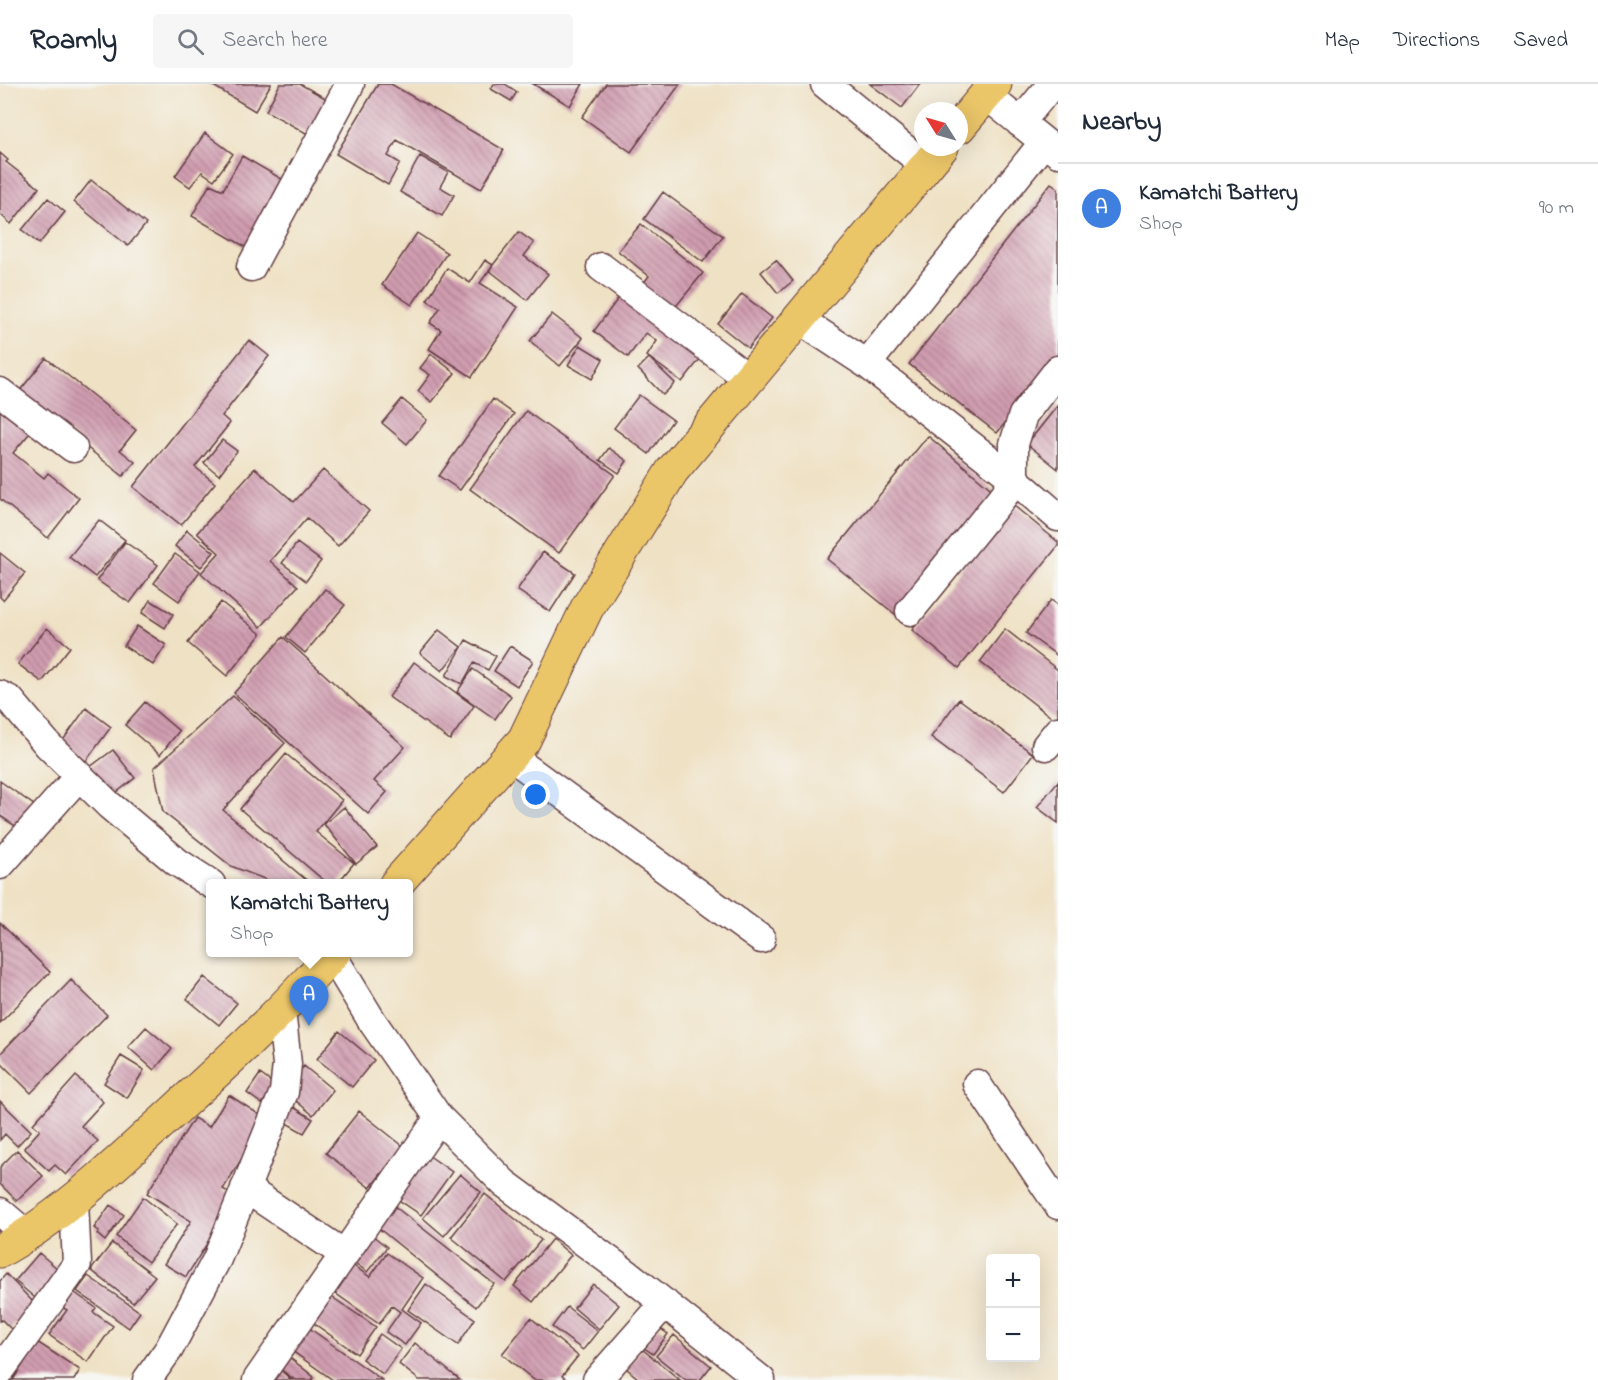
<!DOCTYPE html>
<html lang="en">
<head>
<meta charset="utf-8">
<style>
  :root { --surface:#fff; --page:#f6f6f7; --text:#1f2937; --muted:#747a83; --line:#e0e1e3; --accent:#0b8043 }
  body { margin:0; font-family:"Indie Flower",sans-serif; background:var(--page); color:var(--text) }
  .controls { position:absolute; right:18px; bottom:18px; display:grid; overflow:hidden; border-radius:6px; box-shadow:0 6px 24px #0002 }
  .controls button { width:54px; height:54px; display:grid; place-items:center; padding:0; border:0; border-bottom:2px solid var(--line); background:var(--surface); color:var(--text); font:30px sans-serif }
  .compass { position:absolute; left:914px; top:18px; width:54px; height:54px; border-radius:50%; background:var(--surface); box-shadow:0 6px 24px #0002; rotate:307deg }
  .you { position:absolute; left:536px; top:711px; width:21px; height:21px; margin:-15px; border:4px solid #fff; border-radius:50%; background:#1a73e8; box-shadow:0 0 0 9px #1a73e833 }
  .badge { display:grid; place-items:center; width:39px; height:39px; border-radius:50%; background:var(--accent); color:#fff; font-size:20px; font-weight:700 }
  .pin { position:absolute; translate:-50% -50px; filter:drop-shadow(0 2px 3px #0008) }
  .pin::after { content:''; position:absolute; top:32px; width:21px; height:18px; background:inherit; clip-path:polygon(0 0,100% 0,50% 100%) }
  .popup { position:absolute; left:206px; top:795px; width:207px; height:78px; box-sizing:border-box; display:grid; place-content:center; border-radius:6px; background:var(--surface); filter:drop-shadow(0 2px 4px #0005); font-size:20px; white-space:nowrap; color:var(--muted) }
  .popup b { font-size:22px; color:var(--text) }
  .popup::after { content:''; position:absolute; left:50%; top:100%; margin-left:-12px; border:12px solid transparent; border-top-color:var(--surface) }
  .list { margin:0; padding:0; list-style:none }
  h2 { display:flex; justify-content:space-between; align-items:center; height:78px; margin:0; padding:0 24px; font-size:26px }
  h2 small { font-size:20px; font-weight:400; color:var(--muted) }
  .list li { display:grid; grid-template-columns:39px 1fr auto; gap:18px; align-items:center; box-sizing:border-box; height:90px; padding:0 24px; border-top:2px solid var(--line) }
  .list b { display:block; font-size:22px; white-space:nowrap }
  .list p { margin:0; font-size:20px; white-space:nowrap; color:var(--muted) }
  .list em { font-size:20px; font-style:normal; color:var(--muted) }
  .icon { flex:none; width:33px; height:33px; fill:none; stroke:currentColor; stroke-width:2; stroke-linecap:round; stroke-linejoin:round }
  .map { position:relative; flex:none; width:1058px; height:1296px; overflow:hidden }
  header { display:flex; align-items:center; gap:36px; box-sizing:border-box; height:84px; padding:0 30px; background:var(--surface); border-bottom:2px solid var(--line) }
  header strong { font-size:28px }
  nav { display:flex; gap:33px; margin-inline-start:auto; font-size:21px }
  .search { width:420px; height:54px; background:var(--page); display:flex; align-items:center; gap:15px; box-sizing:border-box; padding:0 21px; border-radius:6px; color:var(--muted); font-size:22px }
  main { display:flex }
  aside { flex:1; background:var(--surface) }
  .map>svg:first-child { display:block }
  .building { fill:url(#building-back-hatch) }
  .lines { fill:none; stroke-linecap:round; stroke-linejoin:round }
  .minor-casing { stroke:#633c42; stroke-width:31 }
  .major-casing { stroke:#633c42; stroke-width:35 }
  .minor { stroke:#fff; stroke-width:28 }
  .major { stroke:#ebc669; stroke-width:33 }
</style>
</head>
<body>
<header>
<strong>Roamly</strong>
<div class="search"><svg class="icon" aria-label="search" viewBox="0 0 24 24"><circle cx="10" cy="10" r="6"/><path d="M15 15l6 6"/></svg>Search here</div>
<nav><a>Map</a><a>Directions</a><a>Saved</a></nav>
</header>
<main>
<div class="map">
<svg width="1058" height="1296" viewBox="0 0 1058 1296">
  <defs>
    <pattern id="building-back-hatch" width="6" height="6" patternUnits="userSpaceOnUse" patternTransform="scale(1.5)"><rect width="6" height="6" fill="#d09db0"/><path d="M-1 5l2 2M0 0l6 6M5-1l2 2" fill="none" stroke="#ab7f8f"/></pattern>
  </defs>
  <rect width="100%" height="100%" fill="#f6f6f2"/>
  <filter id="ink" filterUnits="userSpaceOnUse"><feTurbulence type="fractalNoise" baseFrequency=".0167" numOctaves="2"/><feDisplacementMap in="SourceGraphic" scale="12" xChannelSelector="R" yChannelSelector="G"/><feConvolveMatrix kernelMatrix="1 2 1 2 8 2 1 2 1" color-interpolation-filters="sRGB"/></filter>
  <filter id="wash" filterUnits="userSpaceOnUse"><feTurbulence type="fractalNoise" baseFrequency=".008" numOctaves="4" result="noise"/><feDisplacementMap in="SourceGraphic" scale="24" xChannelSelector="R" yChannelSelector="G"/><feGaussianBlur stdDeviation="1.35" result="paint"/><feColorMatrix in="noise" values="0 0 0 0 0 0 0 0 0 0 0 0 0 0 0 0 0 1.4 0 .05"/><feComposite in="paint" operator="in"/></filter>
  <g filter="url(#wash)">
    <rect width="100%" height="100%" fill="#efe1c4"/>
    <g id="blocks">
      <path class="building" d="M210,0H271L255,27Z
        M280,0H300L334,19L315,54L266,27Z
        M378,0H391L504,66L481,105L397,56L388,72L400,79L388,101L336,70Z
        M494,0H505L517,8L511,17L491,5Z
        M533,0H583L570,22Z
        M606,0H680L631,68L582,33Z
        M870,0H920L902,24Z
        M205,49L233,70L214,96L202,88L190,103L175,92Z
        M0,69L8,76L6,78L39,104L11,140L0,130Z
        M242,72L287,98L249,165L192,132L210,100L223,106Z
        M420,72L448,88L440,103L454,111L442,132L400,108Z
        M91,96L146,140L128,162L74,118Z
        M1051,99L1058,104V271L997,349L909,280Z
        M663,108L723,152L703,178L644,135Z
        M48,114L65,128L39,160L22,146Z
        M641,140L703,189L673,226L642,201L649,192L618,167Z
        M519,148L534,159L524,172L548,190L527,216L489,186Z
        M417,149L447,169L412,221L382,201Z
        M485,176L493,181L480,199L518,223L472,293L429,265L441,246L430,239L440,224L427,216L447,184L470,199Z
        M776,176L793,197L778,209L761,188Z
        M622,209L704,270L682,298L647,272L657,257L646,249L628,273L594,247Z
        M742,210L772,234L748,264L718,240Z
        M552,230L583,254L560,282L530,257Z
        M249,256L269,272L222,332L230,339L195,383L215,399L181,441L133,403Z
        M580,261L603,275L592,295L568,281Z
        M431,270L455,289L432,318L418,307L430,291L420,284Z
        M46,274L136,346L120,366L135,378L123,392L18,309Z
        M649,274L675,299L663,311L638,285Z
        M639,311L673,336L649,370L614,344Z
        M402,315L427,336L407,360L382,339Z
        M493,315L514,330L460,406L439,392Z
        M0,317L34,344L13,369L44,394L48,389L79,414L48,454L0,415Z
        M1058,321V385L1027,360Z
        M526,327L615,391L559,469L470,405Z
        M928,352L996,409L896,531L827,475Z
        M222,356L237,367L219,391L204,379Z
        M609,364L627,377L619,389L600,376Z
        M255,384L294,418L323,386L369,427L338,462L307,434L270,477L298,502L261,543L201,489L219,469L197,449Z
        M1013,421L1058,458V462L959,584L912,546Z
        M99,436L125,456L95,493L69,473Z
        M187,446L214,468L201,483L175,462Z
        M125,458L158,481L130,519L97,496Z
        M297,459L321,477L306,497L282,479Z
        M543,468L575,489L550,528L517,506Z
        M0,469L25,489L3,516L0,513Z
        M175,470L200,487L179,517L154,499Z
        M325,505L345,521L305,569L286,553Z
        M150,516L173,530L165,544L142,529Z
        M1051,516L1058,521V572L1026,549Z
        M221,518L261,550L227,592L188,559Z
        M137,542L166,561L153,581L124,562Z
        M47,544L70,563L42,598L18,580Z
        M1005,545L1058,586V633L1055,636L980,578Z
        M439,546L461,563L442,587L420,569Z
        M283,553L405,663L374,697L387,708L368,730L234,609Z
        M466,556L496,572L488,586L474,579L462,600L446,592Z
        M510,562L533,577L517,602L494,587Z
        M414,578L474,622L450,656L389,613Z
        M473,585L511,612L495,635L457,608Z
        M233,612L285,659L223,726L311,800H277L231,782L163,728L154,684Z
        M959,615L1033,670L1004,708L931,653Z
        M145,618L179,647L160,671L125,641Z
        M86,624L111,643L86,677L61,659Z
        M113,666L135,694L108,715L86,686Z
        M286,670L342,716L316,748L354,779L337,800H328L240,725Z
        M0,697L38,724L23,747L0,732Z
        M1058,697V739L1037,723Z
        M344,723L377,763L356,780L324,740Z
        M0,839L50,888L0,939Z
        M204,893L237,919L219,941L187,915Z
        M71,896L107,931L31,1009L0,978V970Z
        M146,943L172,965L154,986L128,963Z
        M339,947L374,976L352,1003L317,975Z
        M121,972L144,986L127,1014L104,999Z
        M304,982L333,1006L313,1031L284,1007Z
        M260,990L275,1001L262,1020L247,1009Z
        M76,992L103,1018L81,1042L98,1057L66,1091L55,1081L49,1087L24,1064L40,1046L33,1040Z
        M229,1011L266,1035L223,1105L236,1113L186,1193L164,1180L191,1137L147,1109L194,1034L209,1043Z
        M0,1017L31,1047L17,1062L5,1050L0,1056Z
        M290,1021L313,1035L304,1049L281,1036Z
        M359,1027L403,1062L370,1104L326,1069Z
        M17,1066L43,1092L17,1117L0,1100V1083Z
        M428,1071L452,1088L421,1131L393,1112Z
        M460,1090L481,1108L444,1152L423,1134Z
        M485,1110L541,1156L506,1198L451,1153Z
        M143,1113L177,1140L148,1178L116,1152Z
        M389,1118L494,1200L476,1223L372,1139Z
        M110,1121L124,1131L105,1157L97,1150L99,1147L94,1144Z
        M367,1147L387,1163L367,1188L346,1172Z
        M552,1155L571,1171L533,1218L514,1202Z
        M112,1159L155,1192L133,1219L91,1186Z
        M39,1169L64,1190L41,1219L15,1197Z
        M387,1169L423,1194L402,1225L421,1239L405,1261L386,1248L400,1228L392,1222L379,1240L325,1202L344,1175L370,1193Z
        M6,1190L36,1221L11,1245L2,1236L0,1237V1197Z
        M88,1192L140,1228L129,1244L77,1207Z
        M426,1200L475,1235L458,1261L408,1226Z
        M593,1200L619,1221L599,1245L574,1224Z
        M71,1206L96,1224L93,1228L113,1242L88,1278L49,1251L67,1226L60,1222Z
        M323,1207L376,1243L357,1270L305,1233Z
        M567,1223L598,1247L583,1266L552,1243Z
        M531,1234L578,1272L562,1292L567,1296H534L502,1270Z
        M305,1241L382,1296H333L288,1264Z
        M658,1243L668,1250L653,1270L643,1263Z
        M380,1250L401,1265L383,1290L362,1275Z
        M674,1251L711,1282L700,1296H686L656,1272Z
        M37,1258L80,1286L74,1296H13Z
        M415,1259L460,1296H419L399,1280Z
        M642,1265L680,1296H640L626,1284Z
        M285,1270L314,1293L312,1296H295L276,1282Z
        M278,1284L292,1296H268Z"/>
    </g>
  </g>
  <g filter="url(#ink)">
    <use href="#blocks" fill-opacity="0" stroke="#633c42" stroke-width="1.5"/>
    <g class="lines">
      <defs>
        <path id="minor" d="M825,0L926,82
          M986,11L1058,69
          M1020,39L1052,0
          M251,183L350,0
          M601,183L749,295
          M800,236L867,280L1014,395V360L1023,331L1058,286
          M867,280L1044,58
          M0,308L73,364
          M910,527L1005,410L1014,395L1058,433
          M0,611L10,616L48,661L109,721L177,778L211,800
          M1046,662L1058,647
          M510,672L761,855
          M0,781L78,693
          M332,871L372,937L439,1034L504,1099L629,1191L761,1296
          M977,1000L1058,1121
          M245,1104L344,1170
          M0,1128L28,1152
          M0,1287L77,1180L74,1118
          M147,1296L169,1265L217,1175L284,1008L287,980L281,926
          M257,1296L439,1034
          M597,1296L665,1219"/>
        <path id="major" d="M959,43L995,0
          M396,800L524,656L587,524L672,387L942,63
          M0,1167C61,1133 110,1085 161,1039C221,984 281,930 334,868"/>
      </defs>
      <use href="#minor" class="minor-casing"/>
      <use href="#major" class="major-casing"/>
      <use href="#minor" class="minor"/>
      <use href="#major" class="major"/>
    </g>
  </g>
</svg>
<div class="controls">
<button>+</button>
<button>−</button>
</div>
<svg class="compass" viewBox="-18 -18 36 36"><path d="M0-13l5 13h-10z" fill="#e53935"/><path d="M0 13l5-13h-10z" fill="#747a83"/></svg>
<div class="you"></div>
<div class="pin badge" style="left:309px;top:942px;background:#3f7fe0">A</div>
<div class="popup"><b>Kamatchi Battery</b>Shop</div>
</div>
<aside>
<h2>Nearby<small></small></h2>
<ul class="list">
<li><span class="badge" style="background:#3f7fe0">A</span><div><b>Kamatchi Battery</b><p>Shop</p></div><em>90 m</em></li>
</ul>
</aside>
</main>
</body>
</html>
